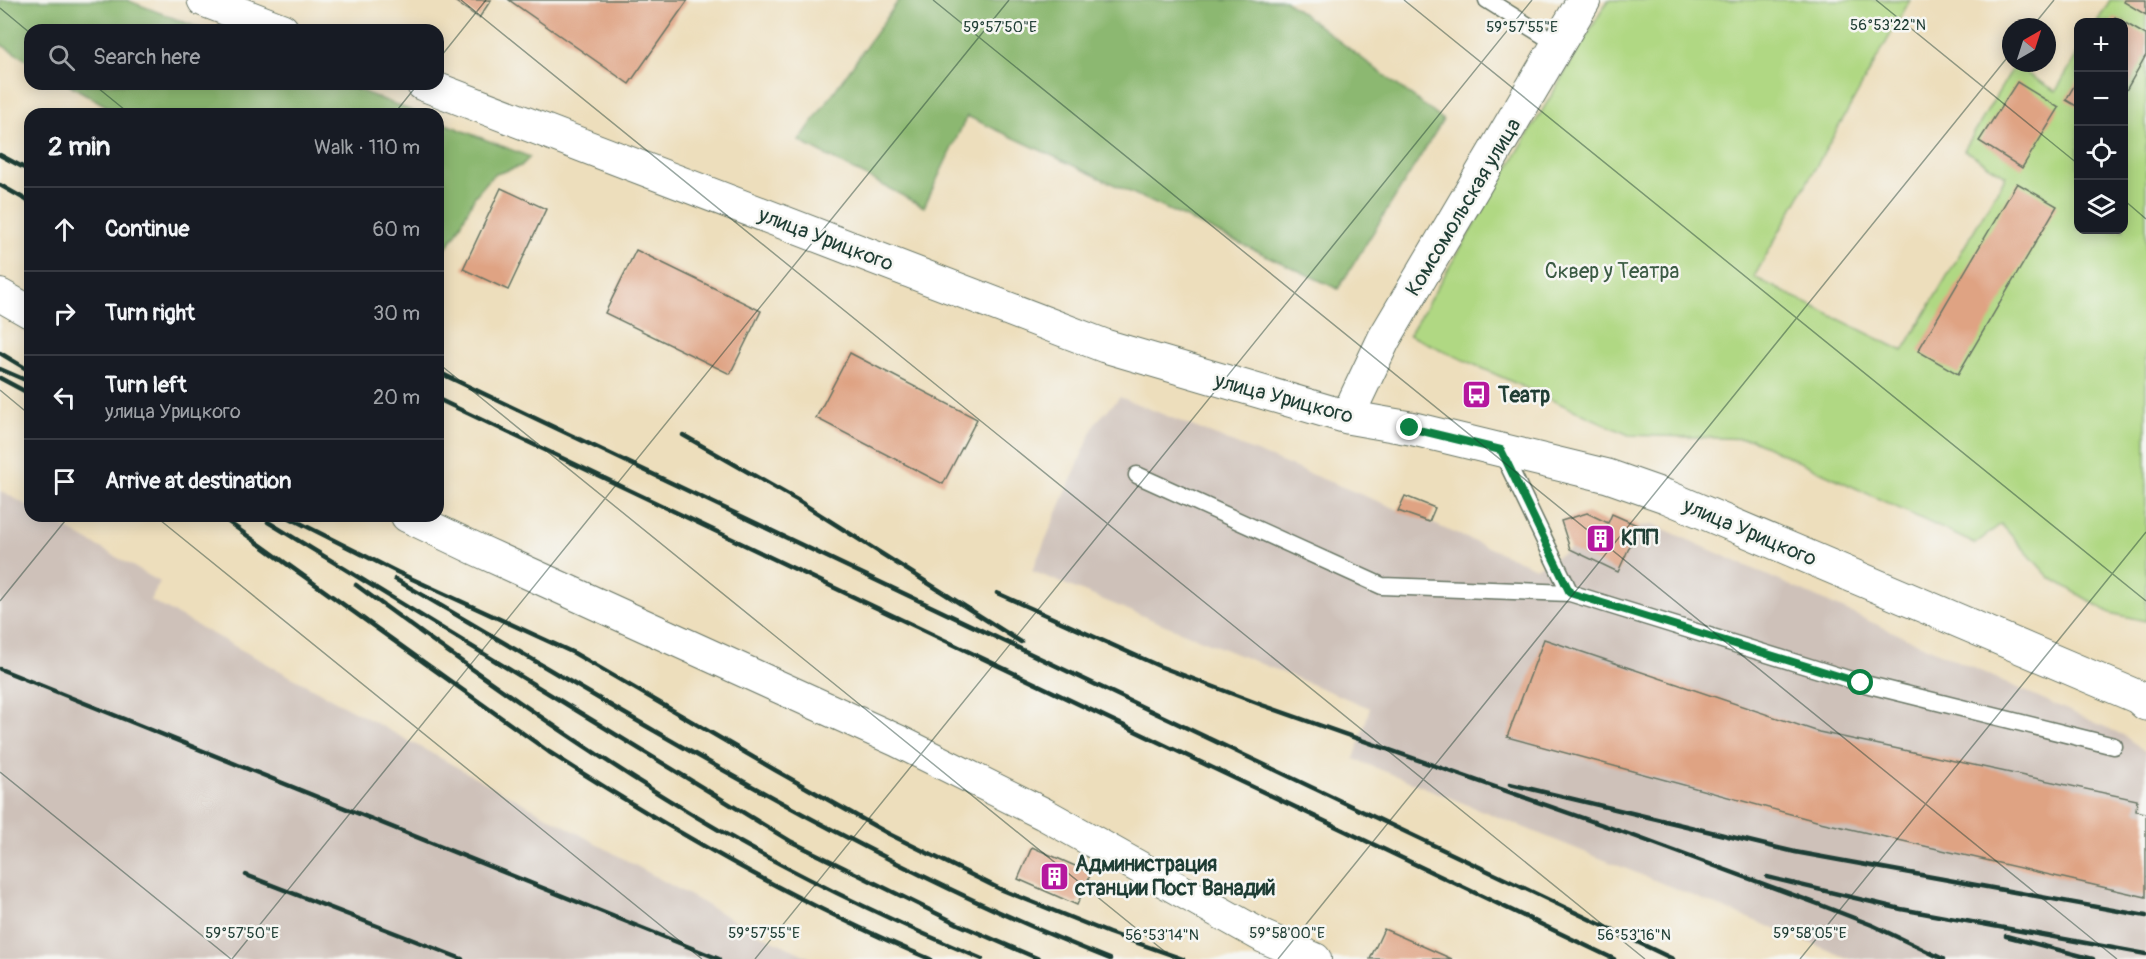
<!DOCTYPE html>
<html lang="en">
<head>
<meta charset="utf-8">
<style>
  :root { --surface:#171b24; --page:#242831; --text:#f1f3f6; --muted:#9ea1a6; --line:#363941 }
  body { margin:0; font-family:Pangolin,sans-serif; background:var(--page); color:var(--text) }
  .controls { position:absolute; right:18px; top:18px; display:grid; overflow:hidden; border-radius:12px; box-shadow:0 3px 15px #0003 }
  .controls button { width:54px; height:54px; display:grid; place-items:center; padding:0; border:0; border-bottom:2px solid var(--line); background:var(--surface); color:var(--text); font:30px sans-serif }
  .compass { position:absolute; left:2002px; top:18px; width:54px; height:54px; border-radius:50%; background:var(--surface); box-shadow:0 3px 15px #0003; rotate:39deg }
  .stop { position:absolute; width:18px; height:18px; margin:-14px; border:4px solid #0b8043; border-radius:50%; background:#fff }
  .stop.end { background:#0b8043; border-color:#fff; box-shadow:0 2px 6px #0008 }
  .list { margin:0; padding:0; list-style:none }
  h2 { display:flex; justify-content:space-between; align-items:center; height:78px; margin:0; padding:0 24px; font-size:26px }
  h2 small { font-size:20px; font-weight:400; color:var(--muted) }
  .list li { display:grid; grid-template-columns:39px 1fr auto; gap:18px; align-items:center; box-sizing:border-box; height:84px; padding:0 24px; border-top:2px solid var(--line) }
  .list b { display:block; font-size:22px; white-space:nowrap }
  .list p { margin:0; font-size:20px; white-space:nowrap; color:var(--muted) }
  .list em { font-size:20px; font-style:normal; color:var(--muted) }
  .icon { flex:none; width:33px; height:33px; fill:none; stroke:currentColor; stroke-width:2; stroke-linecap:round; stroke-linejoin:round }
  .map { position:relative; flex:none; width:2146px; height:959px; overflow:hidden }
  .search { position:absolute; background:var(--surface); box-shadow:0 3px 15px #0003; left:24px; top:24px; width:420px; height:66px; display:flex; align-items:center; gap:15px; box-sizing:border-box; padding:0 21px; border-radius:18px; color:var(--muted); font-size:22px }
  .panel { position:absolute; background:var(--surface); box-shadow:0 3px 15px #0003; left:24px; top:108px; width:420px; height:414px; border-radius:18px }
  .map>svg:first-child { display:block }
  .industrial { fill:#cec1b9 }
  .green { fill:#b0d883; stroke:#688a5c; stroke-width:1.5 }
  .forest { fill:#8cb871; stroke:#567a52; stroke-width:1.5 }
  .building { fill:#dfa383 }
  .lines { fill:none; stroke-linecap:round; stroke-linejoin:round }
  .lane-casing { stroke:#677564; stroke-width:19 }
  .street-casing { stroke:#677564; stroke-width:34 }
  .secondary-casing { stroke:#677564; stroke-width:35 }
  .lane { stroke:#fff; stroke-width:16 }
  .street { stroke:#fff; stroke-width:32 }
  .secondary { stroke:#fff; stroke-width:33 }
  .rail { stroke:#1f3d34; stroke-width:4.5 }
  .route { stroke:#0b8043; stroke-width:8 }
  .ticks { fill:none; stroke:#1f3d34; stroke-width:1.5; stroke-opacity:0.45 }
  .labels { text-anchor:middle; stroke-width:5; stroke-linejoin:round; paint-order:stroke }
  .street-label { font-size:21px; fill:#1f3d34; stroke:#f6f6f2 }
  .park-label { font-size:21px; fill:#3c5c44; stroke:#f6f6f2 }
  .poi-label { font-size:21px; font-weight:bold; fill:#1f3d34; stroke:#f6f6f2; text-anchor:start }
  .ticks-label { font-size:15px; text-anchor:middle; fill:#1f3d34; stroke:#f6f6f2; stroke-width:5; stroke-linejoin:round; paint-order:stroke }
</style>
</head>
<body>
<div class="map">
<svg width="2146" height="959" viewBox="0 0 2146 959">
  <rect width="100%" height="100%" fill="#f6f6f2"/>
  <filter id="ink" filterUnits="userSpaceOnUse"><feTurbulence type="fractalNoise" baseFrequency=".0167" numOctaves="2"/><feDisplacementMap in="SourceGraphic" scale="12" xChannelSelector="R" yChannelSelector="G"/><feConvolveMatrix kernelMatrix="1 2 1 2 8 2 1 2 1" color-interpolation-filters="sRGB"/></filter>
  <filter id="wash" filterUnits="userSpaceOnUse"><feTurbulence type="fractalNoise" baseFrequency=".008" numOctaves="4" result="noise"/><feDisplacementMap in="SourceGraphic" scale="24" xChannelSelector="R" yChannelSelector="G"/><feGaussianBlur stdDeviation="1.35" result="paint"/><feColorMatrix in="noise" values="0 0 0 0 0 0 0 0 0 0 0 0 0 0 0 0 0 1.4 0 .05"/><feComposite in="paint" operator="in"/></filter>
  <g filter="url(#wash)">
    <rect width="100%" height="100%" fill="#eddebc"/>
    <path class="industrial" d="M1120,397L1429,522L1536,568L1570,549L1561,521L1587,513L1607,523L1612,514L1639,526L1655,525L2123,735L2146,752V959H1850L1354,759L1370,708L1032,571L1096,422Z
      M0,490L30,507V516H45L160,582L150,600L556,821L753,931L813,959H0Z"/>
    <path class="green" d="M1608,0H1910L1754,277L1903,351L2006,176L1964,150L2014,66L2056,91L2078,53V230H2124V22H2097L2110,0H2146V621L2110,613L2049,577L2001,524L1975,544L1751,439L1629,435L1409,335Z"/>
    <path class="forest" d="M0,0H127L204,30H30V62L0,44Z
      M899,0H1285L1443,120L1338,289L967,116L924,207L799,141Z
      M68,84H343L420,114H120Z
      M438,121L530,157L521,166L493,175L475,196L456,234L444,251L438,253Z"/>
    <g id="blocks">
      <path class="building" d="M453,0H491L479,18Z
        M509,0H688L629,84Z
        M2125,0H2146V15L2124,2Z
        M2115,17L2146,35V55L2124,94V22H2111Z
        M2078,79V107L2066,100Z
        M2017,82L2059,108L2022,168L1979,141Z
        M2017,183L2057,206L1958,374L1918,351Z
        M501,188L546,209L508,290L463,269Z
        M636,250L761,311L730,374L605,313Z
        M850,353L977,419L943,484L816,418Z
        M1405,496L1435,508L1429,522L1398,511Z
        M1587,513L1608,523L1612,514L1639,526L1618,572L1570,549L1561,521Z
        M1544,639L1819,732L2137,800L2136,811L2146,813V897L1820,822L1507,737Z
        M1032,847L1091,873L1077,905L1018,879Z
        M1384,929L1452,959H1370Z"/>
    </g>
  </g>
  <g filter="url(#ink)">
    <use href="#blocks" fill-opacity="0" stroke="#677564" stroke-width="1.5"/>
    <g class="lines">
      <defs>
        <path id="lane" d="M1487,0L1559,45
          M1501,450L1570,593
          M1137,475L1382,586L1570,593L1861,683L2114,746"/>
        <path id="street" d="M0,295L30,312
          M407,516L478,550L898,741L1044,814L1264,937L1315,959"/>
        <path id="secondary" d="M204,0L282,30
          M423,84L1105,346L1347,417L1410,428L1608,476L1665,496L2138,697L2146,704
          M1347,417L1384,339L1584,0"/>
      </defs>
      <use href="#lane" class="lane-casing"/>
      <use href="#street" class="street-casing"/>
      <use href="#secondary" class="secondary-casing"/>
      <use href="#lane" class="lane"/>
      <use href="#street" class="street"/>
      <use href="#secondary" class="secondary"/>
      <path class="rail" d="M0,155L30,171
        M0,185L30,202
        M0,353L30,371
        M0,369L30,382
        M438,372L1673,959
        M0,378L30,394
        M438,399L1614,959
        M683,435L797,500L1021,642
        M220,516L549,752C671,830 797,903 930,959
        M290,518L397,572L574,653L775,770L889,834L1000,889L1109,933L1183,959
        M268,522L790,841L960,925L1039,959
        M395,579C628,714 858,860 1110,959
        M356,585C476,673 599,761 729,836C810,882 896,923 982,959
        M997,593L1159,666L1262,705L1634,836L1818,904L1872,925L1943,959
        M0,669L719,959
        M1510,784L1795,852L2146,916
        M246,875L462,959
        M1767,877L1901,909L2146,954
        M2006,936L2093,959"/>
    </g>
  </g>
  <g class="lines" filter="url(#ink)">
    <path class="route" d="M1410,428L1501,450L1570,593L1861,683"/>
  </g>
  <path class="ticks" d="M461,0L1645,959M933,0L2117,959M1404,0L2146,601M1876,0L2078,164M0,8L30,33M2032,27L2054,0M438,60L486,0M93,84L130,114M394,114L418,84M2124,200L2146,219M438,363L1174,959M0,390L30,415M155,516L702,959M0,601L69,516M0,772L231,959M232,959L1009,0M755,959L1532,0M1278,959L2011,53M1800,959L2146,532"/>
  <defs>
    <symbol id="bus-square" viewBox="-11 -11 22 22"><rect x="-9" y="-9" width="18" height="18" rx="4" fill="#b5179e" stroke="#f6f6f2"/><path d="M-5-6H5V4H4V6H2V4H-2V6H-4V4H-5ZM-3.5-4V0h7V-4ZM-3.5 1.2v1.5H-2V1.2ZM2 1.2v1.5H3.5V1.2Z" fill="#fff"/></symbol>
    <symbol id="building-square" viewBox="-11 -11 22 22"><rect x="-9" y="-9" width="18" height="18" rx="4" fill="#b5179e" stroke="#f6f6f2"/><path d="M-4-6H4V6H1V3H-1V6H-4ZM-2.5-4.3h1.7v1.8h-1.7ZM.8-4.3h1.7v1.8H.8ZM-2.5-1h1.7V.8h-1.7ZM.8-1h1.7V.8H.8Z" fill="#fff"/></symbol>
  </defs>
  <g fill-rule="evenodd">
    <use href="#bus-square" x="1460" y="378" width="33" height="33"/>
    <use href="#building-square" x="1584" y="522" width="33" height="33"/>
    <use href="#building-square" x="1038" y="860" width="33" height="33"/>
  </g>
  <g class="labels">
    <g class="street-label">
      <text transform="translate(1463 207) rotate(-59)" y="7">Комсомольская улица</text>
      <text transform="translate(826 239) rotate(21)" y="7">улица Урицкого</text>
      <text transform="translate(1284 398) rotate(15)" y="7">улица Урицкого</text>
      <text transform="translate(1750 532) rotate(23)" y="7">улица Урицкого</text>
    </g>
    <g class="park-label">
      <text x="1612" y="278">Сквер у Театра</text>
    </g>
    <g class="poi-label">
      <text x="1498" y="402">Театр</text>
      <text x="1621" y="545">КПП</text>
      <text x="1075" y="871">Администрация<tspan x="1075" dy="24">станции Пост Ванадий</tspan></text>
    </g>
  </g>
  <g class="ticks-label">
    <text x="1888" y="30">56°53'22"N</text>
    <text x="1000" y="32">59°57'50"E</text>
    <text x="1522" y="32">59°57'55"E</text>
    <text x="242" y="938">59°57'50"E</text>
    <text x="764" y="938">59°57'55"E</text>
    <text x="1287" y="938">59°58'00"E</text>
    <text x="1810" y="938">59°58'05"E</text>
    <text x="1162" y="940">56°53'14"N</text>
    <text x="1634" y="940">56°53'16"N</text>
  </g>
</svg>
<div class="controls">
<button>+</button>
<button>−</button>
<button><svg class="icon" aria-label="locate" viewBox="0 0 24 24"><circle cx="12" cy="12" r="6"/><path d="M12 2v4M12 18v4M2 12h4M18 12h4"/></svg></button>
<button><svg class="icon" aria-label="layers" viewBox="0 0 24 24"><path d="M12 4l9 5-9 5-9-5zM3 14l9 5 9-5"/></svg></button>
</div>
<svg class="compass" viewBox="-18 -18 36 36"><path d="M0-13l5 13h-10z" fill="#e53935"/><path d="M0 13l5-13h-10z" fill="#9ea1a6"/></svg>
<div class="stop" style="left:1861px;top:683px"></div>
<div class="stop end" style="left:1410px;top:428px"></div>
<div class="search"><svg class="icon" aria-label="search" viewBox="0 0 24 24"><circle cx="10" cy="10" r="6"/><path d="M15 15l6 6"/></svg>Search here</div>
<section class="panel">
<h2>2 min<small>Walk · 110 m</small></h2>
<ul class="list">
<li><svg class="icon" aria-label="ahead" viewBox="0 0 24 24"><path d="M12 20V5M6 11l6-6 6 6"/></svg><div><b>Continue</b></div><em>60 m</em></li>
<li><svg class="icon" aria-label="right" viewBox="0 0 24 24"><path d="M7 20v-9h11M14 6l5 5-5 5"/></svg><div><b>Turn right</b></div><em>30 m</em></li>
<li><svg class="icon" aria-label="left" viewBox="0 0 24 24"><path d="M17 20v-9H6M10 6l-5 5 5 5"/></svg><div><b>Turn left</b><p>улица Урицкого</p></div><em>20 m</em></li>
<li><svg class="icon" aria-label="arrive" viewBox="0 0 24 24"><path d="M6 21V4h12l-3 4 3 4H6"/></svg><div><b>Arrive at destination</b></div></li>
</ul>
</section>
</div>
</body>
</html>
